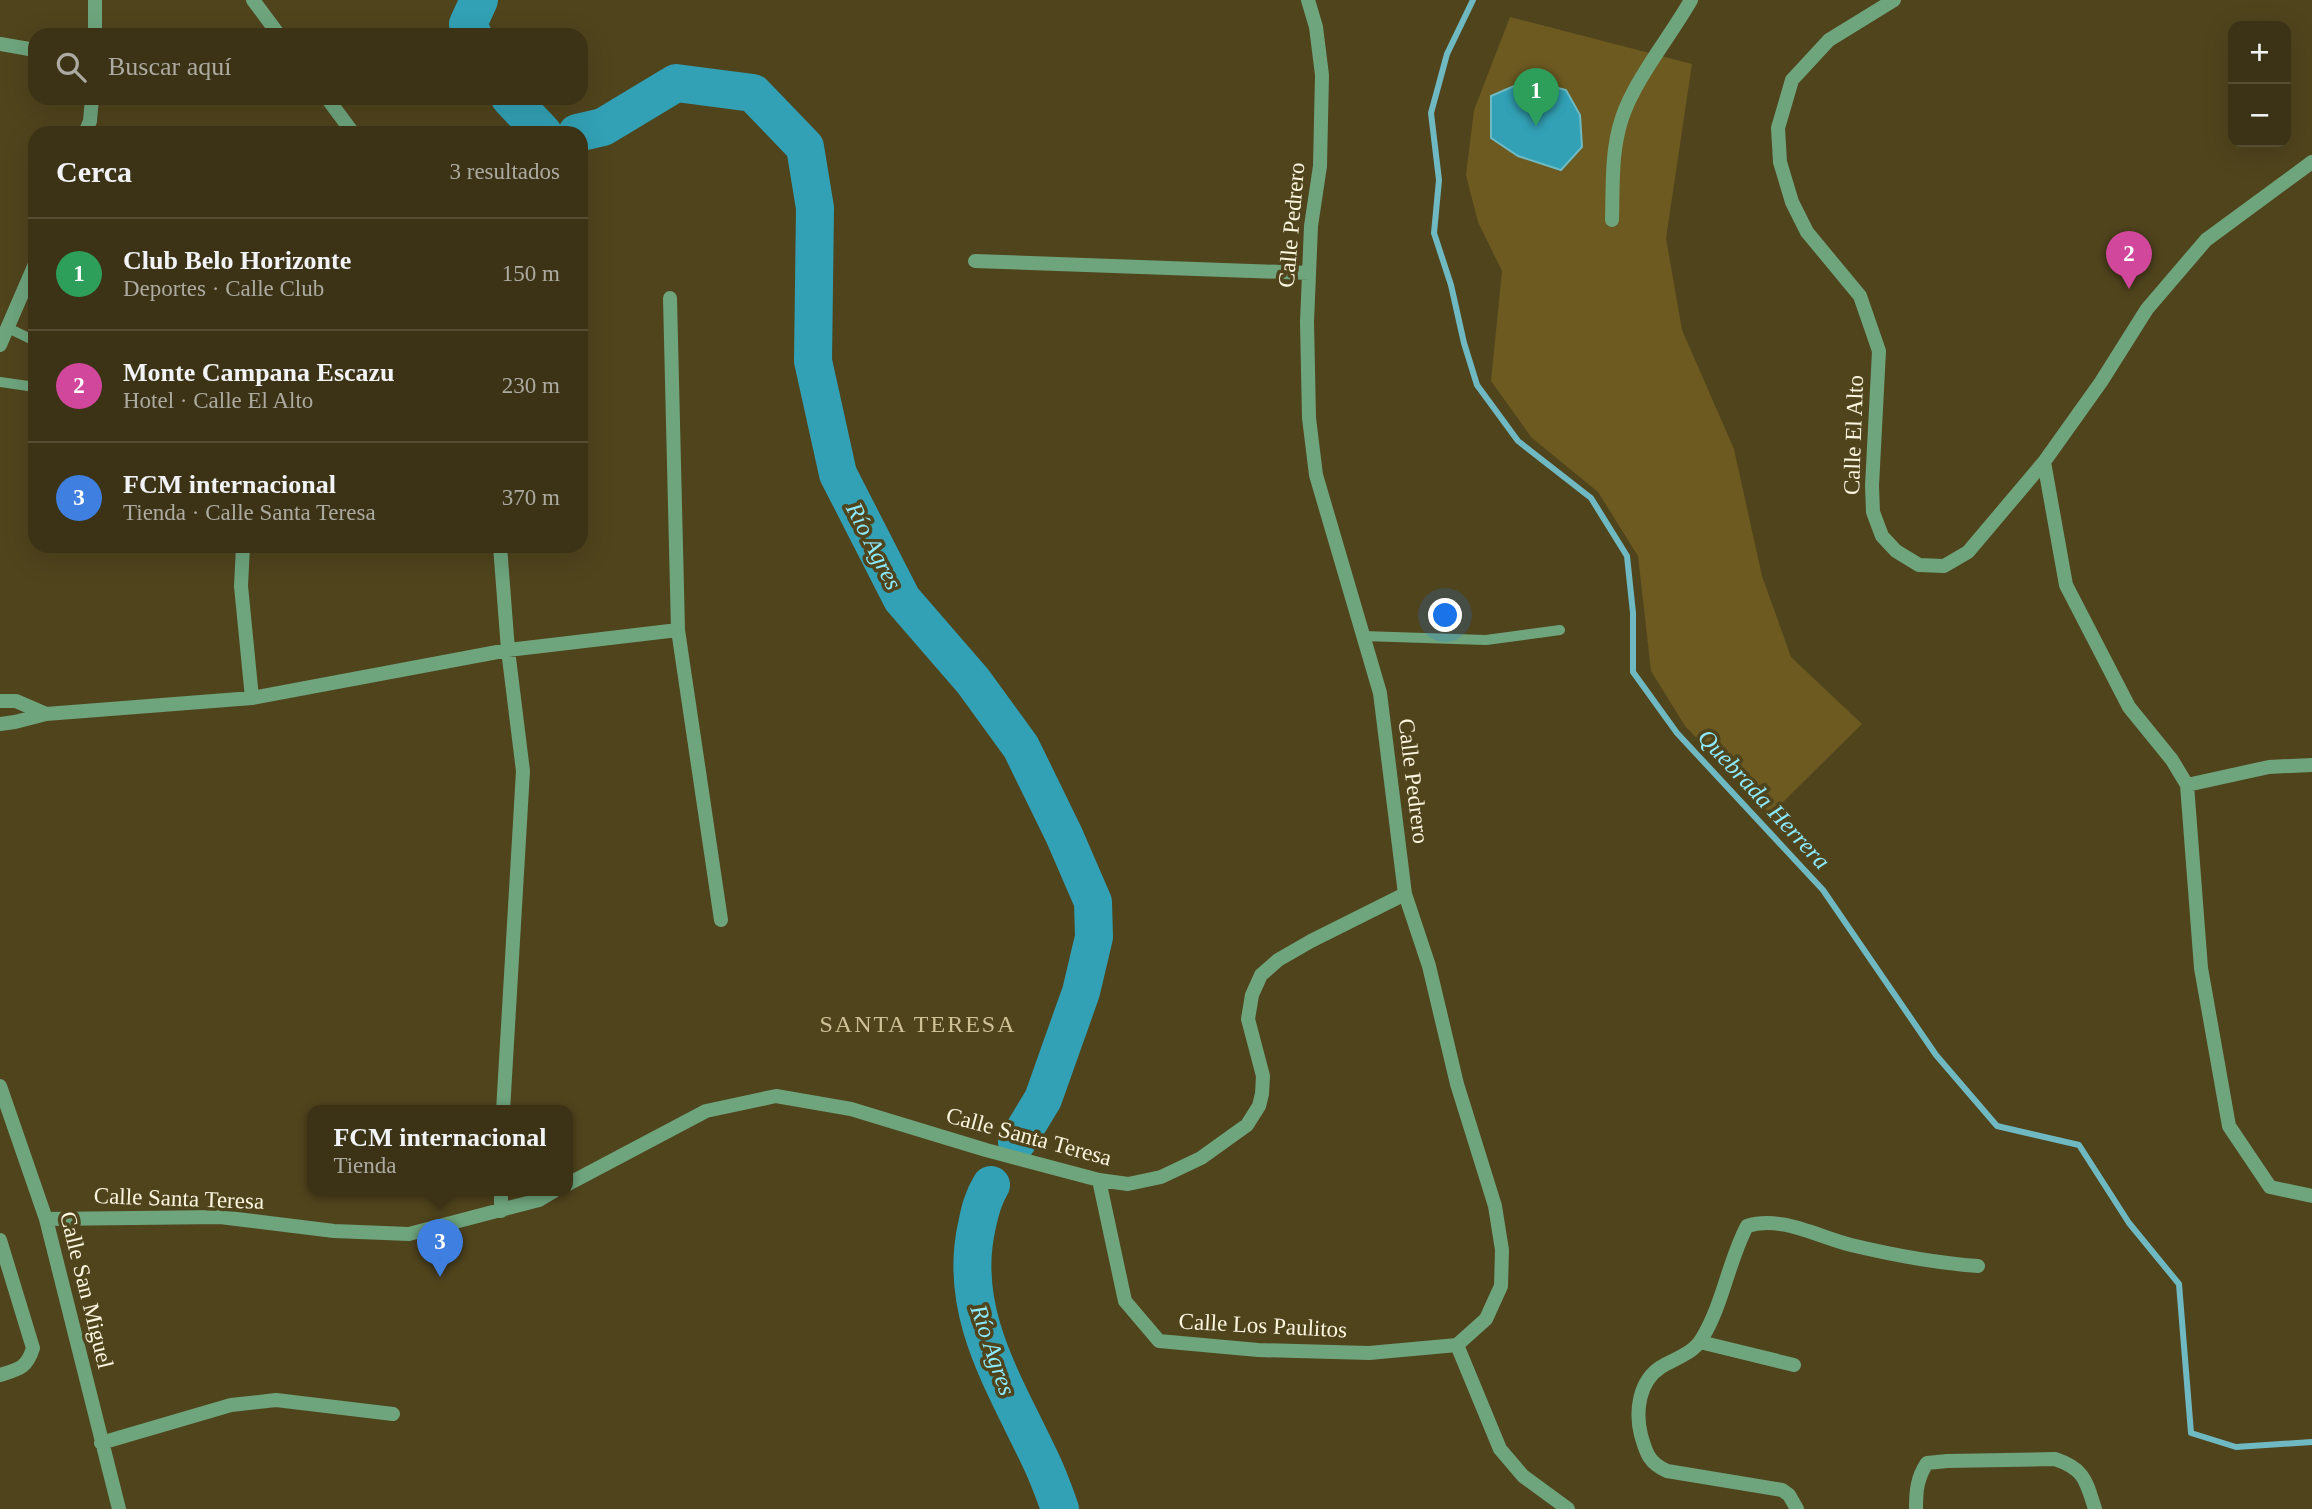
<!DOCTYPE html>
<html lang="es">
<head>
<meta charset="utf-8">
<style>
  :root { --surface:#3c3316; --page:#433b1f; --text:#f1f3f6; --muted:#acaaa1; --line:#554e35; --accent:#8c9099 }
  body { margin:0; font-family:Georgia,serif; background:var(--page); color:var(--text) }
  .controls { position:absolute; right:21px; top:21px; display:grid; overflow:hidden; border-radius:14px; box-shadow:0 7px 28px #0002 }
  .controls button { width:63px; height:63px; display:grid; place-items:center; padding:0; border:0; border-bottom:2px solid var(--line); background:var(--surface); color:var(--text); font:35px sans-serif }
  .you { position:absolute; left:1446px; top:616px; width:24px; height:24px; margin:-18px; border:5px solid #fff; border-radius:50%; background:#1a73e8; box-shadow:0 0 0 10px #1a73e833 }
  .badge { display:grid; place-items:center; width:46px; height:46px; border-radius:50%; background:var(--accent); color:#fff; font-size:23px; font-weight:700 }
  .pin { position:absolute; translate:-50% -58px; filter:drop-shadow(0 2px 4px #0008) }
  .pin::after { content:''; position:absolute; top:37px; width:24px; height:21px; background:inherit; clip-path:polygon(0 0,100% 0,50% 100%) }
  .popup { position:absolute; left:307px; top:1105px; width:266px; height:91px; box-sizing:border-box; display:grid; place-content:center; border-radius:14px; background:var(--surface); filter:drop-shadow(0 2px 5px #0005); font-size:23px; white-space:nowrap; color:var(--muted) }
  .popup b { font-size:26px; color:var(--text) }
  .popup::after { content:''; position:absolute; left:50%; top:100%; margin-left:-14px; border:14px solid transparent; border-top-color:var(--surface) }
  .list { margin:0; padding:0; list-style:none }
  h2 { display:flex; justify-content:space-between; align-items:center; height:91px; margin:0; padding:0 28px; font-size:30px }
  h2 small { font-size:23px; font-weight:400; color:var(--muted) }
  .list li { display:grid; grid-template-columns:46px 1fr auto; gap:21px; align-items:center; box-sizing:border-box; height:112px; padding:0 28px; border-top:2px solid var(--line) }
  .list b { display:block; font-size:26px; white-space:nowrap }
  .list p { margin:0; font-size:23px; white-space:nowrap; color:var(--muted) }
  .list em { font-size:23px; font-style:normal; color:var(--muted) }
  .icon { flex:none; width:38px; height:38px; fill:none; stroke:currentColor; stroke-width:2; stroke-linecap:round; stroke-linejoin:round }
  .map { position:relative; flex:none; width:2312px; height:1509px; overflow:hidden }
  .search { position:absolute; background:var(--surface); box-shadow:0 7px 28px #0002; left:28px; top:28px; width:560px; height:77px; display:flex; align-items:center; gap:18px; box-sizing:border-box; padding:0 24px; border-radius:21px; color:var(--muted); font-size:26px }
  .panel { position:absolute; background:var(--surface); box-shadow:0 7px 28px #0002; left:28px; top:126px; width:560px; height:427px; border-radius:21px }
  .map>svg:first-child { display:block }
  .green { fill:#6c5a20 }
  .water { fill:#32a1b5; stroke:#6fbac2; stroke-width:2 }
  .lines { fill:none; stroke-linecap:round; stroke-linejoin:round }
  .stream { stroke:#6fbac2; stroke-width:6 }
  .river { stroke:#32a1b5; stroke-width:38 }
  .service { stroke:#6ea57d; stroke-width:10 }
  .minor { stroke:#6ea57d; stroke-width:14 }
  .labels { text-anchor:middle; stroke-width:7; stroke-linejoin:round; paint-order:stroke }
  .street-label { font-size:23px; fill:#fcf5df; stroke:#50441d }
  .water-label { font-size:24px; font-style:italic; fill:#8ceafd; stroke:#50441d }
  .neighbourhood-label { font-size:24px; letter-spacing:2px; fill:#cfc196; stroke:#50441d }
</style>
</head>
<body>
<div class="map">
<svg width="2312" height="1509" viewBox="0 0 2312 1509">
  <rect width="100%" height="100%" fill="#50441d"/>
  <path class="green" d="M1510,17L1692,64L1666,238L1682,330L1734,449L1762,576L1791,657L1862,724L1770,815L1685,726L1651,671L1638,556L1598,492L1532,438L1491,381L1502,271L1478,222L1466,175L1474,110Z"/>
  <path class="water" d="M1528,80L1566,90L1580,115L1582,147L1561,170L1518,156L1491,138V96Z"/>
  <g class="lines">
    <path class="stream" d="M1473,0L1447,54L1431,113L1439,180L1434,233L1451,285L1464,343L1477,385L1518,441L1591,498L1627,556L1633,613V672L1677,733L1823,890L1936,1055L1997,1126L2079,1145L2129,1223L2179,1284L2191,1433L2236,1447L2312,1442"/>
    <path class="river" d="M473,35L468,24L479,0
      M510,98L543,133
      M577,133L603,127L676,83L753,93L805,147L815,208L813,361L838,474L902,599L973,681L1021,747L1064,835L1093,902L1094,937L1081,992L1043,1099L1017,1142
      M991,1185C983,1198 980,1210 977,1225C957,1312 1005,1384 1040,1459C1048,1475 1054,1492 1060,1509"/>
    <path class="service" d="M8,328L35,341
      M0,382L35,387
      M1363,636L1486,640L1560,630"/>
    <path class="minor" d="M253,0L279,35
      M1308,0L1316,27L1322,75L1320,166L1311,226L1307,322L1309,418L1316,475L1380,693L1405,894L1429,966L1457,1084L1495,1206L1502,1250L1501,1286L1486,1319L1457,1345
      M1894,0L1829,40L1792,80L1778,128L1780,162L1792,202L1807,232L1860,296L1879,351L1872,486L1873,512L1882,536L1896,551L1919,565L1944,566L1968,552L2044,462L2101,382L2147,309L2206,240L2312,162
      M95,35V0
      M0,44L35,50
      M327,98L353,133
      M85,133L90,121L92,98
      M1612,220C1613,186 1611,151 1622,118C1635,79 1670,37 1691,0
      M975,261L1309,273
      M670,298L678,630L721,920
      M0,345L35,264
      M2044,462L2066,585L2129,707L2172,760L2187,785L2201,968L2229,1126L2270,1187L2312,1196
      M243,546L241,586L252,698
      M500,546L508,650L523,771L503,1111
      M0,701H16L46,714
      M0,724L15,722L46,714L252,698L508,650L678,630
      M2187,785L2269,767L2312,765
      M0,1086L46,1219L119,1509
      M1099,1180L1125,1301L1159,1341L1258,1350L1369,1353L1457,1345
      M568,1184L706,1111L776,1096L851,1109L986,1150L1099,1180L1128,1184L1161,1177L1201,1158L1247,1125L1259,1106L1262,1094L1263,1076L1248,1019L1252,995L1261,975L1278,960L1311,941L1405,894
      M501,1211V1191
      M46,1219L220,1217L334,1231L409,1234L539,1200L554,1191
      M0,1240L33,1348C27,1368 19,1369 0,1375
      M1700,1342L1794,1365
      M1457,1345L1500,1449L1523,1476L1568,1509
      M101,1443L231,1405L276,1400L393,1414
      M1797,1509L1789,1495L1782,1490L1667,1471C1649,1463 1646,1453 1641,1435C1635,1411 1639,1381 1661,1367C1674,1359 1692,1354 1701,1340C1723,1305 1728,1262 1747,1226C1781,1215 1818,1237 1851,1245C1893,1255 1935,1263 1978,1266
      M1916,1509C1916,1491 1917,1478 1927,1463L1947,1461L2055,1459C2085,1469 2086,1481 2095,1509"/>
  </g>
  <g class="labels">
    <g class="street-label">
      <text transform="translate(1291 225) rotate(-85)" y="8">Calle Pedrero</text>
      <text transform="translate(1853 435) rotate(-88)" y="8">Calle El Alto</text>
      <text transform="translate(1414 781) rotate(83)" y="8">Calle Pedrero</text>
      <text transform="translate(1029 1136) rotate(15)" y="8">Calle Santa Teresa</text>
      <text transform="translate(179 1198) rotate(2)" y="8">Calle Santa Teresa</text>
      <text transform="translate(87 1290) rotate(76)" y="8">Calle San Miguel</text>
      <text transform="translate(1263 1325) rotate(3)" y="8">Calle Los Paulitos</text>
    </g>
    <g class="water-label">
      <text transform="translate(874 546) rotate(63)" y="8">Río Agres</text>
      <text transform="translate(1764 799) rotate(47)" y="8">Quebrada Herrera</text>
      <text transform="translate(993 1350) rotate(71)" y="8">Río Agres</text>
    </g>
    <g class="neighbourhood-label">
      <text x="918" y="1032">SANTA TERESA</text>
    </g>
  </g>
</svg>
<div class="controls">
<button>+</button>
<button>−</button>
</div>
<div class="you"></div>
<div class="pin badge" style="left:1536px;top:126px;background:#2e9e5b">1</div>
<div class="pin badge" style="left:2129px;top:289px;background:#d1479c">2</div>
<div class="pin badge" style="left:440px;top:1277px;background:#3f7fe0">3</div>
<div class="popup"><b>FCM internacional</b>Tienda</div>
<div class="search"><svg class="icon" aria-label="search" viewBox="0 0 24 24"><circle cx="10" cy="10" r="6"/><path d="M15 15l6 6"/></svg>Buscar aquí</div>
<section class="panel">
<h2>Cerca<small>3 resultados</small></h2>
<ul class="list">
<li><span class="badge" style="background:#2e9e5b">1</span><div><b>Club Belo Horizonte</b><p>Deportes · Calle Club</p></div><em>150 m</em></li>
<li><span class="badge" style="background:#d1479c">2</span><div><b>Monte Campana Escazu</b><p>Hotel · Calle El Alto</p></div><em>230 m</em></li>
<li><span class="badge" style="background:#3f7fe0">3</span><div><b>FCM internacional</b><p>Tienda · Calle Santa Teresa</p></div><em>370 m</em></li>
</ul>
</section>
</div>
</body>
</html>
